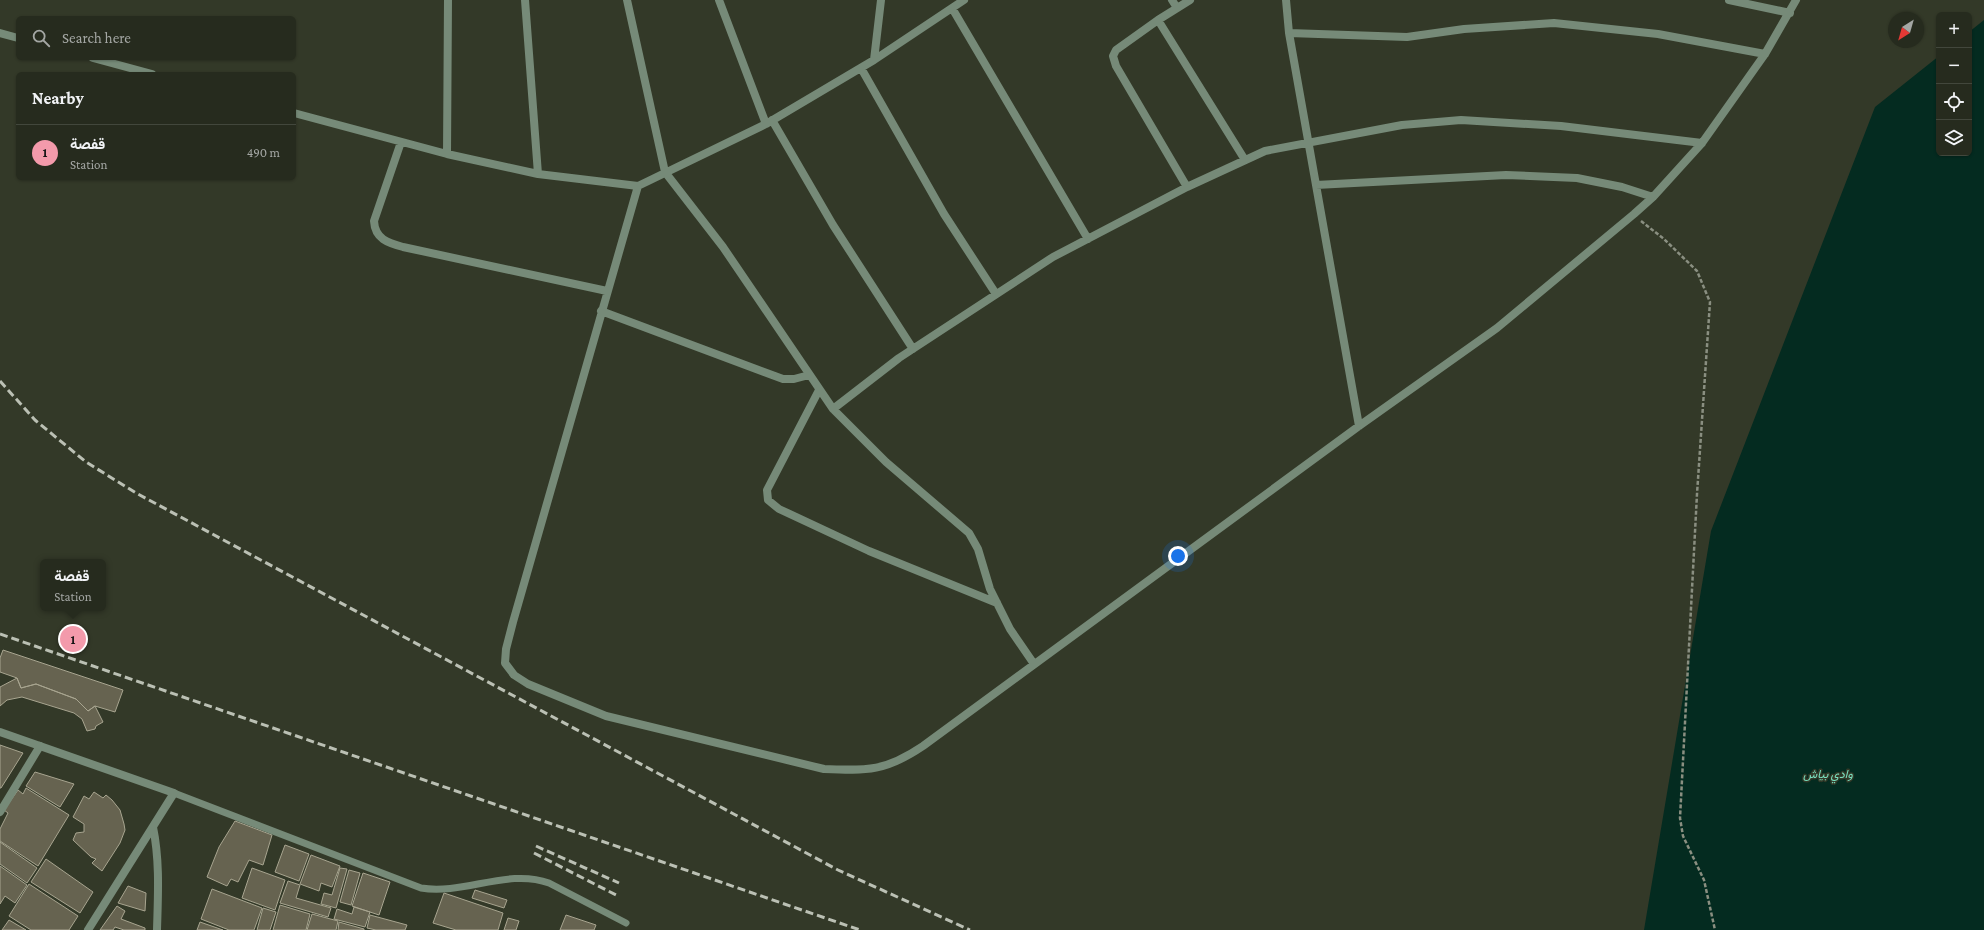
<!DOCTYPE html>
<html lang="en">
<head>
<meta charset="utf-8">
<style>
  :root { --surface:#262b1e; --page:#32372b; --text:#f1f3f6; --muted:#a4a7a4; --line:#42473c; --accent:#f39aab }
  body { margin:0; font-family:"Crimson Pro",Vazirmatn,serif; background:var(--page); color:var(--text) }
  .controls { position:absolute; right:12px; top:12px; display:grid; overflow:hidden; border-radius:6px; box-shadow:0 1px 3px #0004 }
  .controls button { width:36px; height:36px; display:grid; place-items:center; padding:0; border:0; border-bottom:1px solid var(--line); background:var(--surface); color:var(--text); font:20px sans-serif }
  .compass { position:absolute; left:1888px; top:12px; width:36px; height:36px; border-radius:50%; background:var(--surface); box-shadow:0 1px 3px #0004; rotate:217deg }
  .you { position:absolute; left:1178px; top:556px; width:14px; height:14px; margin:-10px; border:3px solid #fff; border-radius:50%; background:#1a73e8; box-shadow:0 0 0 6px #1a73e833 }
  .badge { display:grid; place-items:center; width:26px; height:26px; border-radius:50%; background:var(--accent); color:#111; font-size:13px; font-weight:700 }
  .pin { position:absolute; translate:-50% -50%; border:2px solid #fff; box-shadow:0 1px 4px #0006 }
  .popup { position:absolute; left:40px; top:559px; width:66px; height:52px; box-sizing:border-box; display:grid; place-content:center; border-radius:6px; background:var(--surface); filter:drop-shadow(0 1px 3px #0005); font-size:13px; white-space:nowrap; color:var(--muted) }
  .popup b { font-size:15px; color:var(--text) }
  .popup::after { content:''; position:absolute; left:50%; top:100%; margin-left:-8px; border:8px solid transparent; border-top-color:var(--surface) }
  .list { margin:0; padding:0; list-style:none }
  h2 { display:flex; justify-content:space-between; align-items:center; height:52px; margin:0; padding:0 16px; font-size:17px }
  h2 small { font-size:13px; font-weight:400; color:var(--muted) }
  .list li { display:grid; grid-template-columns:26px 1fr auto; gap:12px; align-items:center; box-sizing:border-box; height:56px; padding:0 16px; border-top:1px solid var(--line) }
  .list b { display:block; font-size:15px; white-space:nowrap }
  .list p { margin:0; font-size:13px; white-space:nowrap; color:var(--muted) }
  .list em { font-size:13px; font-style:normal; color:var(--muted) }
  .icon { flex:none; width:22px; height:22px; fill:none; stroke:currentColor; stroke-width:2; stroke-linecap:round; stroke-linejoin:round }
  .map { position:relative; flex:none; width:1984px; height:930px; overflow:hidden }
  .search { position:absolute; background:var(--surface); box-shadow:0 1px 3px #0004; left:16px; top:16px; width:280px; height:44px; display:flex; align-items:center; gap:10px; box-sizing:border-box; padding:0 14px; border-radius:6px; color:var(--muted); font-size:15px }
  .panel { position:absolute; background:var(--surface); box-shadow:0 1px 3px #0004; left:16px; top:72px; width:280px; height:108px; border-radius:6px }
  .map>svg:first-child { display:block }
  .water { fill:#042b20 }
  .building { fill:#666350; stroke:#a8a590 }
  .lines { fill:none; stroke-linecap:round; stroke-linejoin:round }
  .path { stroke:#8a8f81; stroke-width:2.5; stroke-dasharray:4 2; stroke-linecap:butt }
  .service { stroke:#768a78; stroke-width:7 }
  .minor { stroke:#768a78; stroke-width:8 }
  .tertiary { stroke:#768a78; stroke-width:8 }
  .rail { stroke:#bbc0b4; stroke-width:3; stroke-dasharray:8 4; stroke-linecap:butt }
  .labels { text-anchor:middle; stroke-width:3; stroke-linejoin:round; paint-order:stroke }
  .water-label { font-size:12px; font-style:italic; fill:#79e0bf; stroke:#333928 }
</style>
</head>
<body>
<div class="map">
<svg width="1984" height="930" viewBox="0 0 1984 930">
  <rect width="100%" height="100%" fill="#333928"/>
  <path class="water" d="M1984,20V930H1644L1711,531L1875,107L1939,56V153H1969V32Z"/>
  <path class="building" d="M3,650L123,690L115,712L95,706L88,711L76,699L36,684L21,688L17,678L0,672V658Z
    M17,678L21,688L36,684L76,699L88,711L95,706L103,722L96,726L95,729L87,731L82,719L74,713L22,697L7,700L0,706V687Z
    M0,745L23,753L1,788H0Z
    M35,772L74,784L60,807L26,786Z
    M26,788L69,815L38,866L0,841V829L8,813L4,810L18,790L23,794Z
    M94,792L103,798L106,795L112,800L120,810L124,824L125,830L120,843L102,871L92,863L96,859L91,857L73,840L76,833L84,832V824L73,817L84,796L89,799Z
    M235,821L272,835L263,865L249,860L238,882L231,879L227,886L207,877L219,847Z
    M0,842L37,868L27,883L0,864Z
    M285,845L309,854L299,881L275,872Z
    M311,855L340,866L332,887L321,883L319,891L300,884Z
    M46,859L93,892L80,913L31,882Z
    M0,866L27,885L15,903L5,896L0,904Z
    M252,868L285,880L275,910L242,898Z
    M340,868L347,869L336,908L321,904L324,893L332,895Z
    M349,870L360,873L351,905L340,902Z
    M363,873L390,882L379,915L352,906Z
    M288,881L300,885L296,898L331,908L328,917L280,903Z
    M29,884L78,916L69,930H31L9,916Z
    M128,886L146,893L145,911L118,903Z
    M212,889L262,908L254,930H229L201,919Z
    M475,890L507,900L504,908L472,898Z
    M444,893L503,913L498,930H456L433,923Z
    M280,905L310,914L306,930H273Z
    M117,906L125,911L121,919L145,928V930H124L115,927L113,930H100Z
    M354,907L370,912L365,927L334,919L337,909L352,914Z
    M263,908L276,912L270,930H257Z
    M312,914L338,921L336,930H307Z
    M370,915L407,925L405,930H376L367,928Z
    M566,915L596,925L594,930H560Z
    M508,918L519,921L516,930H504Z
    M9,920L26,930H2Z
    M200,922L223,930H197Z
    M339,922L364,929V930H338Z"/>
  <g class="lines">
    <path class="path" d="M1641,221L1664,239L1697,271L1710,302L1697,494L1680,818L1683,836L1704,880L1715,930"/>
    <path class="service" d="M174,793L421,888C464,895 508,868 549,883L626,923"/>
    <path class="minor" d="M525,0L538,174
      M627,0L665,172L723,247L833,409L899,358L1053,257L1187,187L1265,151L1402,125L1461,120L1561,126L1702,143
      M719,0L766,124
      M1172,0L1177,8
      M1286,0L1289,33L1316,185L1359,426
      M1729,0L1790,13
      M952,8L1088,239
      M1158,20L1245,160
      M0,33L18,38
      M1289,33L1407,37L1464,29L1554,23L1658,34L1765,54
      M93,58L152,74
      M874,60L964,0
      M861,68L944,214L996,294
      M294,113L447,154L538,174L638,186L766,124L874,60L881,0
      M772,120L833,225L913,349
      M401,142L374,221C375,239 388,243 403,247L607,291
      M447,154L448,0
      M1316,185L1506,175L1577,178L1622,187L1653,197
      M638,186L513,622L506,649L505,663L514,675L528,684L606,716L824,769C868,771 886,771 923,746L1359,426L1497,328L1634,214L1653,197L1702,143L1765,54L1796,0
      M1187,187L1116,66L1113,56L1116,50L1158,20L1190,0
      M601,311L783,379H794L809,375
      M819,390L767,490L768,500L779,509L869,551L997,603
      M833,409L886,462L969,533L978,549L990,589L1010,629L1034,664
      M0,812L40,746"/>
    <path class="tertiary" d="M0,732L174,793L88,930
      M153,827C160,861 158,895 157,930"/>
    <path class="rail" d="M0,381L35,420L86,462L136,493L838,870L970,930
      M0,634L860,930
      M536,846L619,883
      M534,853L618,896"/>
  </g>
  <g class="labels">
    <g class="water-label">
      <text x="1828" y="778">وادي بياش</text>
    </g>
  </g>
</svg>
<div class="controls">
<button>+</button>
<button>−</button>
<button><svg class="icon" aria-label="locate" viewBox="0 0 24 24"><circle cx="12" cy="12" r="6"/><path d="M12 2v4M12 18v4M2 12h4M18 12h4"/></svg></button>
<button><svg class="icon" aria-label="layers" viewBox="0 0 24 24"><path d="M12 4l9 5-9 5-9-5zM3 14l9 5 9-5"/></svg></button>
</div>
<svg class="compass" viewBox="-18 -18 36 36"><path d="M0-13l5 13h-10z" fill="#e53935"/><path d="M0 13l5-13h-10z" fill="#a4a7a4"/></svg>
<div class="you"></div>
<div class="pin badge" style="left:73px;top:639px">1</div>
<div class="popup"><b>قفصة</b>Station</div>
<div class="search"><svg class="icon" aria-label="search" viewBox="0 0 24 24"><circle cx="10" cy="10" r="6"/><path d="M15 15l6 6"/></svg>Search here</div>
<section class="panel">
<h2>Nearby<small></small></h2>
<ul class="list">
<li><span class="badge">1</span><div><b>قفصة</b><p>Station</p></div><em>490 m</em></li>
</ul>
</section>
</div>
</body>
</html>
